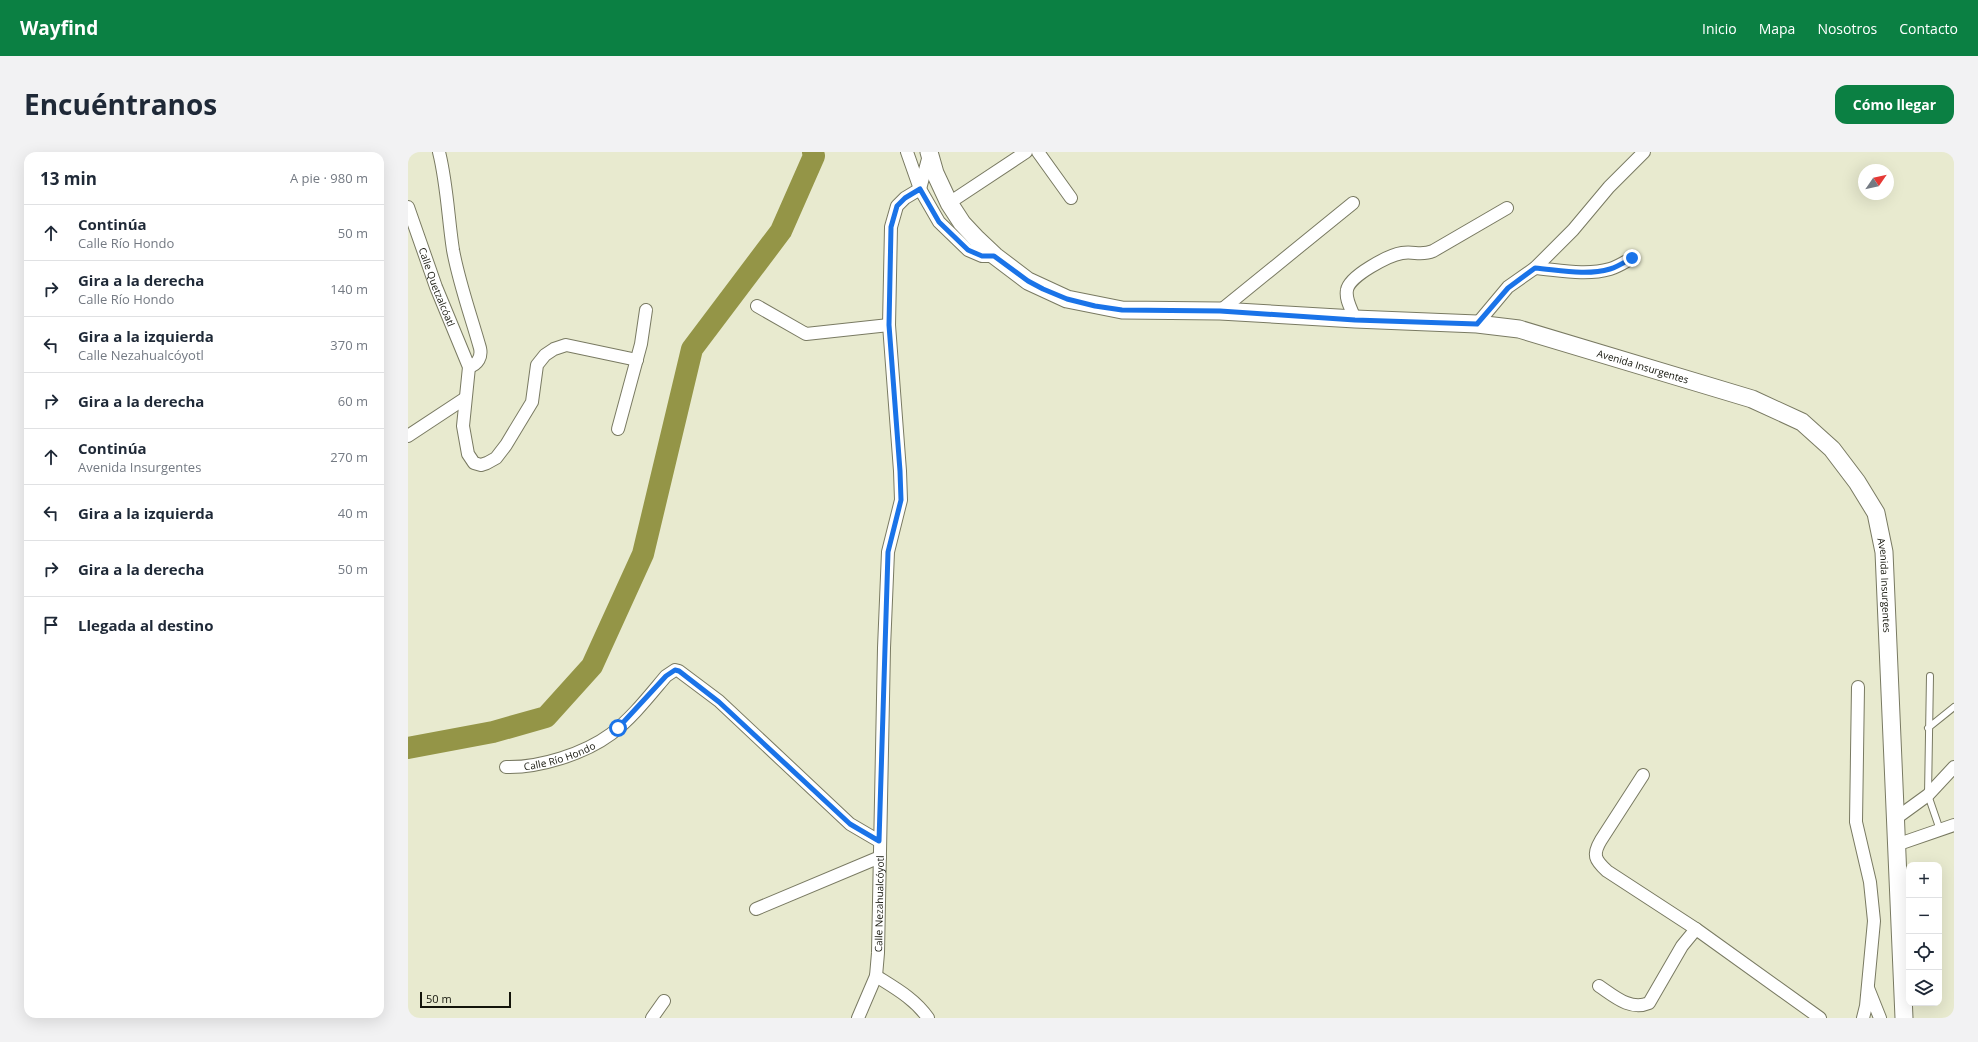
<!DOCTYPE html>
<html lang="es">
<head>
<meta charset="utf-8">
<style>
  :root { --surface:#fff; --page:#f2f2f3; --text:#1f2937; --muted:#747a83; --line:#e0e1e3; --accent:#0b8043 }
  body { margin:0; font-family:"Open Sans",sans-serif; background:var(--page); color:var(--text) }
  .controls { position:absolute; right:12px; bottom:12px; display:grid; overflow:hidden; border-radius:8px; box-shadow:0 4px 16px #0002 }
  .controls button { width:36px; height:36px; display:grid; place-items:center; padding:0; border:0; border-bottom:1px solid var(--line); background:var(--surface); color:var(--text); font:20px sans-serif }
  .compass { position:absolute; left:1450px; top:12px; width:36px; height:36px; border-radius:50%; background:var(--surface); box-shadow:0 4px 16px #0002; rotate:56deg }
  .scale { position:absolute; left:12px; bottom:10px; width:91px; box-sizing:border-box; padding-left:4px; border:2px solid #13140a; border-top:0; font-size:11px; line-height:14px; white-space:nowrap; color:#13140a; -webkit-text-stroke:3px #e8eacf; paint-order:stroke }
  .stop { position:absolute; width:12px; height:12px; margin:-9px; border:3px solid #1a73e8; border-radius:50%; background:#fff }
  .stop.end { background:#1a73e8; border-color:#fff; box-shadow:0 1px 4px #0008 }
  .list { margin:0; padding:0; list-style:none }
  h2 { display:flex; justify-content:space-between; align-items:center; height:52px; margin:0; padding:0 16px; font-size:17px }
  h2 small { font-size:13px; font-weight:400; color:var(--muted) }
  .list li { display:grid; grid-template-columns:26px 1fr auto; gap:12px; align-items:center; box-sizing:border-box; height:56px; padding:0 16px; border-top:1px solid var(--line) }
  .list b { display:block; font-size:15px; white-space:nowrap }
  .list p { margin:0; font-size:13px; white-space:nowrap; color:var(--muted) }
  .list em { font-size:13px; font-style:normal; color:var(--muted) }
  .icon { flex:none; width:22px; height:22px; fill:none; stroke:currentColor; stroke-width:2; stroke-linecap:round; stroke-linejoin:round }
  .map { position:relative; flex:none; width:1546px; height:866px; overflow:hidden; border-radius:12px }
  header { display:flex; align-items:center; gap:24px; box-sizing:border-box; height:56px; padding:0 20px; background:var(--accent); color:#fff }
  header strong { font-size:19px }
  nav { display:flex; gap:22px; margin-inline-start:auto; font-size:14px }
  .intro { display:flex; align-items:center; justify-content:space-between; box-sizing:border-box; height:96px; padding:0 24px }
  h1 { margin:0; font-size:28px }
  .button { padding:10px 18px; border-radius:12px; background:var(--accent); color:#fff; font-size:14px; font-weight:700 }
  main { display:flex; gap:24px; padding:0 24px }
  aside { flex:1; background:var(--surface); border-radius:12px; box-shadow:0 4px 16px #0002 }
  .map>svg:first-child { display:block }
  .lines { fill:none; stroke-linecap:round; stroke-linejoin:round }
  .river { stroke:#949547; stroke-width:22 }
  .lane-casing { stroke:#797a62; stroke-width:8 }
  .street-casing { stroke:#797a62; stroke-width:14 }
  .secondary-casing { stroke:#797a62; stroke-width:19 }
  .lane { stroke:#fff; stroke-width:6 }
  .street { stroke:#fff; stroke-width:12 }
  .secondary { stroke:#fff; stroke-width:17 }
  .route { stroke:#1a73e8; stroke-width:5 }
  .labels { text-anchor:middle; stroke-width:4; stroke-linejoin:round; paint-order:stroke }
  .street-label { font-size:10px; fill:#13140a; stroke:#e8eacf }
</style>
</head>
<body>
<header>
<strong>Wayfind</strong>
<nav><a>Inicio</a><a>Mapa</a><a>Nosotros</a><a>Contacto</a></nav>
</header>
<div class="intro"><h1>Encuéntranos</h1><a class="button">Cómo llegar</a></div>
<main>
<aside>
<h2>13 min<small>A pie · 980 m</small></h2>
<ul class="list">
<li><svg class="icon" aria-label="ahead" viewBox="0 0 24 24"><path d="M12 20V5M6 11l6-6 6 6"/></svg><div><b>Continúa</b><p>Calle Río Hondo</p></div><em>50 m</em></li>
<li><svg class="icon" aria-label="right" viewBox="0 0 24 24"><path d="M7 20v-9h11M14 6l5 5-5 5"/></svg><div><b>Gira a la derecha</b><p>Calle Río Hondo</p></div><em>140 m</em></li>
<li><svg class="icon" aria-label="left" viewBox="0 0 24 24"><path d="M17 20v-9H6M10 6l-5 5 5 5"/></svg><div><b>Gira a la izquierda</b><p>Calle Nezahualcóyotl</p></div><em>370 m</em></li>
<li><svg class="icon" aria-label="right" viewBox="0 0 24 24"><path d="M7 20v-9h11M14 6l5 5-5 5"/></svg><div><b>Gira a la derecha</b></div><em>60 m</em></li>
<li><svg class="icon" aria-label="ahead" viewBox="0 0 24 24"><path d="M12 20V5M6 11l6-6 6 6"/></svg><div><b>Continúa</b><p>Avenida Insurgentes</p></div><em>270 m</em></li>
<li><svg class="icon" aria-label="left" viewBox="0 0 24 24"><path d="M17 20v-9H6M10 6l-5 5 5 5"/></svg><div><b>Gira a la izquierda</b></div><em>40 m</em></li>
<li><svg class="icon" aria-label="right" viewBox="0 0 24 24"><path d="M7 20v-9h11M14 6l5 5-5 5"/></svg><div><b>Gira a la derecha</b></div><em>50 m</em></li>
<li><svg class="icon" aria-label="arrive" viewBox="0 0 24 24"><path d="M6 21V4h12l-3 4 3 4H6"/></svg><div><b>Llegada al destino</b></div></li>
</ul>
</aside>
<div class="map">
<svg width="1546" height="866" viewBox="0 0 1546 866">
  <rect width="100%" height="100%" fill="#e8eacf"/>
  <g class="lines">
    <path class="river" d="M0,596L85,580L138,565L184,514L235,402L284,197L373,79L406,4L405,0"/>
    <defs>
      <path id="lane" d="M1522,524L1520,643L1532,678
        M1520,576L1546,555"/>
      <g id="street">
        <path d="M31,0C39,32 40,65 45,98C51,131 63,164 72,196C74,205 70,212 61,215"/>
        <path d="M499,0L512,37L531,70L560,98L574,104H587"/>
        <path d="M630,0L663,46"/>
        <path d="M541,51L618,0"/>
        <path id="s1" d="M0,55L28,135L61,215L55,274L60,302L66,311L73,313L79,311L88,306L98,293L124,250L129,213L137,203L146,197L158,193L229,208"/>
        <path d="M1127,116C1151,118 1178,124 1202,117C1209,115 1217,110 1224,106"/>
        <path d="M349,154L398,182L481,173"/>
        <path d="M812,159L945,51"/>
        <path d="M947,167C944,158 937,148 939,138C941,124 981,103 994,101C1006,99 1013,104 1025,99L1099,56"/>
        <path d="M1069,172L1100,135L1127,116L1165,78L1201,35L1236,0"/>
        <path d="M210,277L233,192L238,158"/>
        <path d="M0,284L56,247"/>
        <path d="M1450,535L1448,670L1462,730L1466,769L1458,854L1455,866"/>
        <path id="s2" d="M98,615C131,616 176,602 203,582C224,566 241,544 258,524L267,518L271,519L311,549L442,672L471,689"/>
        <path d="M1235,623L1193,688C1184,703 1187,708 1199,719L1288,777"/>
        <path d="M1487,667L1520,643L1546,615"/>
        <path d="M1488,693L1546,673"/>
        <path d="M348,757L472,705"/>
        <path d="M468,824C487,836 507,847 520,866"/>
        <path d="M1191,834C1206,844 1222,859 1241,851L1274,794L1288,777L1412,866"/>
        <path d="M1460,836L1472,866"/>
        <path d="M244,866L256,849"/>
        <path id="s3" d="M450,866L468,824L470,801L476,496L480,400L493,348L492,319L481,173L483,75L489,54L497,46L512,37L521,3"/>
      </g>
      <g id="secondary">
        <path id="s4" d="M521,0L527,21L541,51L554,71L569,87L587,104L620,129L659,147L714,158L812,159L947,167L1069,172L1111,177L1344,247L1394,270L1424,297L1449,330L1468,361L1476,400L1496,866"/>
      </g>
    </defs>
    <use href="#lane" class="lane-casing"/>
    <use href="#street" class="street-casing"/>
    <use href="#secondary" class="secondary-casing"/>
    <use href="#lane" class="lane"/>
    <use href="#street" class="street"/>
    <use href="#secondary" class="secondary"/>
  </g>
  <g class="lines">
    <path class="route" d="M210,576L258,524L267,518L271,519L311,550L442,672L471,689L480,400L493,348L492,319L481,173L483,75L489,54L497,46L512,37L531,70L560,98L574,104H586L620,129L635,137L659,147L687,154L714,158L812,159L947,168L1069,172L1100,136L1127,116C1151,118 1178,124 1202,117C1209,115 1217,110 1224,106"/>
  </g>
  <g class="labels">
    <g class="street-label">
      <text dy="4" stroke="none"><textPath href="#s1" startOffset="85">Calle Quetzalcóatl</textPath></text>
      <text dy="4" stroke="none"><textPath href="#s4" startOffset="793">Avenida Insurgentes</textPath></text>
      <text dy="4" stroke="none"><textPath href="#s4" startOffset="1153">Avenida Insurgentes</textPath></text>
      <text dy="4" stroke="none"><textPath href="#s2" startOffset="55">Calle Río Hondo</textPath></text>
      <text dy="4" stroke="none"><textPath href="#s3" startOffset="118">Calle Nezahualcóyotl</textPath></text>
    </g>
  </g>
</svg>
<div class="controls">
<button>+</button>
<button>−</button>
<button><svg class="icon" aria-label="locate" viewBox="0 0 24 24"><circle cx="12" cy="12" r="6"/><path d="M12 2v4M12 18v4M2 12h4M18 12h4"/></svg></button>
<button><svg class="icon" aria-label="layers" viewBox="0 0 24 24"><path d="M12 4l9 5-9 5-9-5zM3 14l9 5 9-5"/></svg></button>
</div>
<svg class="compass" viewBox="-18 -18 36 36"><path d="M0-13l5 13h-10z" fill="#e53935"/><path d="M0 13l5-13h-10z" fill="#747a83"/></svg>
<div class="scale">50 m</div>
<div class="stop" style="left:210px;top:576px"></div>
<div class="stop end" style="left:1224px;top:106px"></div>
</div>
</main>
</body>
</html>
